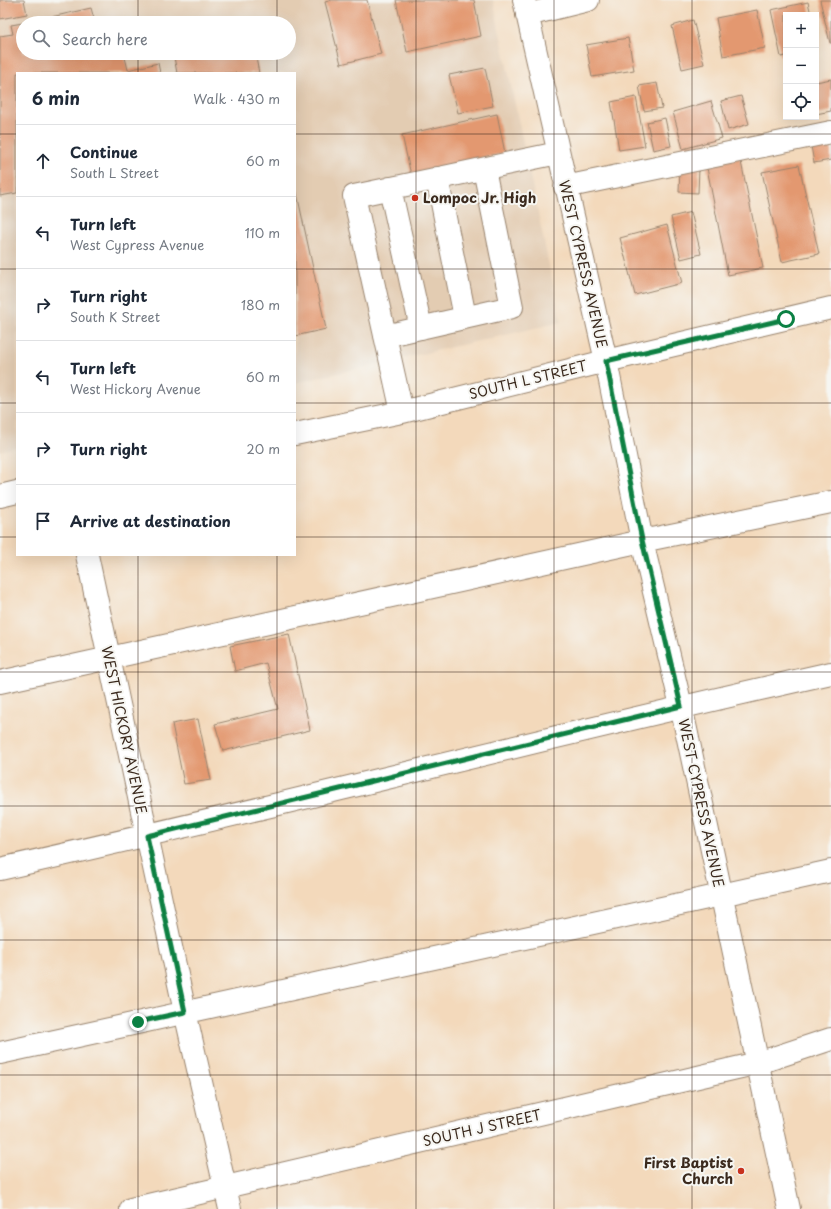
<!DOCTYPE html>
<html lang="en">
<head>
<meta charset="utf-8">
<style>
  :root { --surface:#fff; --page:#f2f2f3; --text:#1f2937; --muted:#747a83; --line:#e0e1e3 }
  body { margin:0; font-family:"Playpen Sans",sans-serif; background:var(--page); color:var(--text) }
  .controls { position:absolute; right:12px; top:12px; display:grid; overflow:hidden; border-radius:0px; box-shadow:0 4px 16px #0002 }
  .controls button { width:36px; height:36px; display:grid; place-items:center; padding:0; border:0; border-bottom:1px solid var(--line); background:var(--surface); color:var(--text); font:20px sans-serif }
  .stop { position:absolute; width:12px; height:12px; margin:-9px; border:3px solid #0b8043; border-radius:50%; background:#fff }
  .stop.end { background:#0b8043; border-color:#fff; box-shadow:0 1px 4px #0008 }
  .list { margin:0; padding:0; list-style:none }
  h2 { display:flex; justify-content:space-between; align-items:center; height:52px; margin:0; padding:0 16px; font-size:17px }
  h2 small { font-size:13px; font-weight:400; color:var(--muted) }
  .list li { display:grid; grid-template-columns:26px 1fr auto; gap:12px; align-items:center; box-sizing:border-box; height:72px; padding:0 16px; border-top:1px solid var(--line) }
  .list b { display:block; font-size:15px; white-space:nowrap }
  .list p { margin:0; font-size:13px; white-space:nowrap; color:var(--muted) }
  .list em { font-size:13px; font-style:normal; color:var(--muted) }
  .icon { flex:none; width:22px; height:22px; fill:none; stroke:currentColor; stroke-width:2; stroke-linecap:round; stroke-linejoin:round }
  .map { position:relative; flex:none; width:831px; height:1209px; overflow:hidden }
  .search { position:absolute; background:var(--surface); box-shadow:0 4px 16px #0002; left:16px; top:16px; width:280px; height:44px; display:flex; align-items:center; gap:10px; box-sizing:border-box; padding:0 14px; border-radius:22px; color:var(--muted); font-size:15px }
  .panel { position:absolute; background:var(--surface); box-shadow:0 4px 16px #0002; left:16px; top:72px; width:280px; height:484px; border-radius:0px }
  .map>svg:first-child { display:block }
  .built { fill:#e3ccb2; fill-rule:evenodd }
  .building { fill:#e3986f }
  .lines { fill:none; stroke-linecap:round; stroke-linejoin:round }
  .minor-casing { stroke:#97826c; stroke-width:24 }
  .minor { stroke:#fff; stroke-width:22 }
  .route { stroke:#0b8043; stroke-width:5 }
  .grid { fill:none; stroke:#3b2a1e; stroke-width:1; stroke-opacity:0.55 }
  .poi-dot { fill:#c8321e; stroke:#f6f6f2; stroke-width:1.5 }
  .labels { text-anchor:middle; stroke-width:4; stroke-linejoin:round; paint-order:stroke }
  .poi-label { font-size:14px; font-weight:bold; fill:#3b2a1e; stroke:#f6f6f2; text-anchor:start }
  .street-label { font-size:14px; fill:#3b2a1e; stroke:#f6f6f2 }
</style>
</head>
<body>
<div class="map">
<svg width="831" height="1209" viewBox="0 0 831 1209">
  <rect width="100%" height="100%" fill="#f6f6f2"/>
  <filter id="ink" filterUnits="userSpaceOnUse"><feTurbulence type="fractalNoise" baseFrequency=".025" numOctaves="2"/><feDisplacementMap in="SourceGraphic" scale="8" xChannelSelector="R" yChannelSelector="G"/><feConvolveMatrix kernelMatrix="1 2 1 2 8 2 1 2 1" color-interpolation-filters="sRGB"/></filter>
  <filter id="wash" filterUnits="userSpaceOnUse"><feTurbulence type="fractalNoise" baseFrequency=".012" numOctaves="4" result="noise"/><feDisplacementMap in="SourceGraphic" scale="16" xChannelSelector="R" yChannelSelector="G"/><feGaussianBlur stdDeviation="0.9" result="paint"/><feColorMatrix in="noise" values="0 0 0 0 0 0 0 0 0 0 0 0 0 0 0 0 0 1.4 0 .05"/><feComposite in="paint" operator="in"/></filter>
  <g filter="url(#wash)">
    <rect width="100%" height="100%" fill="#f3d9bb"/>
    <path class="built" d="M0,0H493L561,322L295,383V73H17V447L0,451ZM23,23H289V53H23Z"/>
    <g id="blocks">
      <path class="building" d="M0,0H24L27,14L0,19Z
        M332,0H367L381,54L341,64L325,2Z
        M396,0H474L481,36L407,52Z
        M820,0H831V43H830Z
        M808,2L811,15H786V56L781,57L771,10Z
        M91,8L94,19L97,18L98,23H25Z
        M757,10L765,48L723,56L716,18Z
        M693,20L704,64L682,69L672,26Z
        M23,23V53H124L128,70L158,63L160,73H17V193L0,196V36L13,34L11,25Z
        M628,38L634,70L592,77L586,45Z
        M190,53H255L259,73H177L174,57Z
        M485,68L493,106L458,113L449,75Z
        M831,79V111L816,114V82Z
        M657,83L662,108L644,111L639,86Z
        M741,96L749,124L728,130L721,101Z
        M636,97L645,146L619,150L611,102Z
        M711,101L722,138L683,149L673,112Z
        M497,114L505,153L411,175L402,135Z
        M665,118L671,146L653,150L647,122Z
        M831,136V160L814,163L810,140Z
        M740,157L763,268L728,275L706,163Z
        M799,165L819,254L782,262L762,172Z
        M680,167L699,168L698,193L679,192Z
        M296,189L326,329L295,336V190Z
        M691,212L701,254L681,259L671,217Z
        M667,225L682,283L635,295L620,238Z
        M289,634L310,730L223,751L215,724L278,709L266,663L235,671L230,646Z
        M198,719L211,780L184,784L172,724Z"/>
    </g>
  </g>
  <g filter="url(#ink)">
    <use href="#blocks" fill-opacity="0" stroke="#97826c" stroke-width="1"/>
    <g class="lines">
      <defs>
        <path id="minor" d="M524,0L606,361L642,541L681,706L789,1209
          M527,15L588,0
          M437,178L465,317
          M565,187L831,132
          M390,188L421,328
          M385,336L512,307L484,169
          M402,412L354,196L558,153
          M295,434L402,412L606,361L831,308
          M0,496L17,492
          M87,555L185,1012L230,1209
          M0,682L642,541L831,502
          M0,869C278,807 553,735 831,673
          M0,1053L831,871
          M131,1209L758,1063L831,1039"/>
      </defs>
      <use href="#minor" class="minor-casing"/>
      <use href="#minor" class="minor"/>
    </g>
  </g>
  <g class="lines" filter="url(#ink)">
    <path class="route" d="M138,1022L185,1012L147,836L681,706L642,540L606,361L786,319"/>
  </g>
  <path class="grid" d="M138,0V23M277,0V23M416,0V1209M554,0V1209M692,0V1209M138,53V73M277,53V73M0,134H17M295,134H831M0,269H17M295,269H831M0,403H17M295,403H831M0,537H17M295,537H831M138,555V1209M277,555V1209M0,672H831M0,806H831M0,940H831M0,1075H831"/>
  <g class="poi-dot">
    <circle cx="415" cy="198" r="4"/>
    <circle cx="741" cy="1171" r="4"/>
  </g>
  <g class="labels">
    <g class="poi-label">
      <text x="423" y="203">Lompoc Jr. High</text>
      <text x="733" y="1168" text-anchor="end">First Baptist<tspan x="733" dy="16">Church</tspan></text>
    </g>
    <g class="street-label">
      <text transform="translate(583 264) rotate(77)" y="5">WEST CYPRESS AVENUE</text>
      <text transform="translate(528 380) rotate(-14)" y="5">SOUTH L STREET</text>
      <text transform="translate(124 730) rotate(78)" y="5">WEST HICKORY AVENUE</text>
      <text transform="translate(701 803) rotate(78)" y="5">WEST CYPRESS AVENUE</text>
      <text transform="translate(482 1128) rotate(-13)" y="5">SOUTH J STREET</text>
    </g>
  </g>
</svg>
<div class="controls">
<button>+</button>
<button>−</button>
<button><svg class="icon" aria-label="locate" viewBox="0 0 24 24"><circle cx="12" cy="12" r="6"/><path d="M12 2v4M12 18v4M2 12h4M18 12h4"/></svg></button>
</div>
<div class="stop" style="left:786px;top:319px"></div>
<div class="stop end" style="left:138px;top:1022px"></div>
<div class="search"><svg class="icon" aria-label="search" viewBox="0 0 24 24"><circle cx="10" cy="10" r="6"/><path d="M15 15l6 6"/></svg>Search here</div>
<section class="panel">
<h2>6 min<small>Walk · 430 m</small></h2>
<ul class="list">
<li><svg class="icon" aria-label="ahead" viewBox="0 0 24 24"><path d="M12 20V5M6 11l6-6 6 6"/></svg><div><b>Continue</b><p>South L Street</p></div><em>60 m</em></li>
<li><svg class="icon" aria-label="left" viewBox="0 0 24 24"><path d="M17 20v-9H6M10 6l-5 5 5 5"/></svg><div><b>Turn left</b><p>West Cypress Avenue</p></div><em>110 m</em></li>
<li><svg class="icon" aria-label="right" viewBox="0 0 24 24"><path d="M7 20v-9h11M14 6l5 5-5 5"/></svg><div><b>Turn right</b><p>South K Street</p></div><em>180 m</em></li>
<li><svg class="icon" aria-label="left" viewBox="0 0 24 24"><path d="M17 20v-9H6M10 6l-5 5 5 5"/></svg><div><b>Turn left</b><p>West Hickory Avenue</p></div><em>60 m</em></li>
<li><svg class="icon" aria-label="right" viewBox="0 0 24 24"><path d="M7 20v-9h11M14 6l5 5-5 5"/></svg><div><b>Turn right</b></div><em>20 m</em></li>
<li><svg class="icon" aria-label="arrive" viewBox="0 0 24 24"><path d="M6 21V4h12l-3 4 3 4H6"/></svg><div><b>Arrive at destination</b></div></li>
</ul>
</section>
</div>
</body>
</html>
